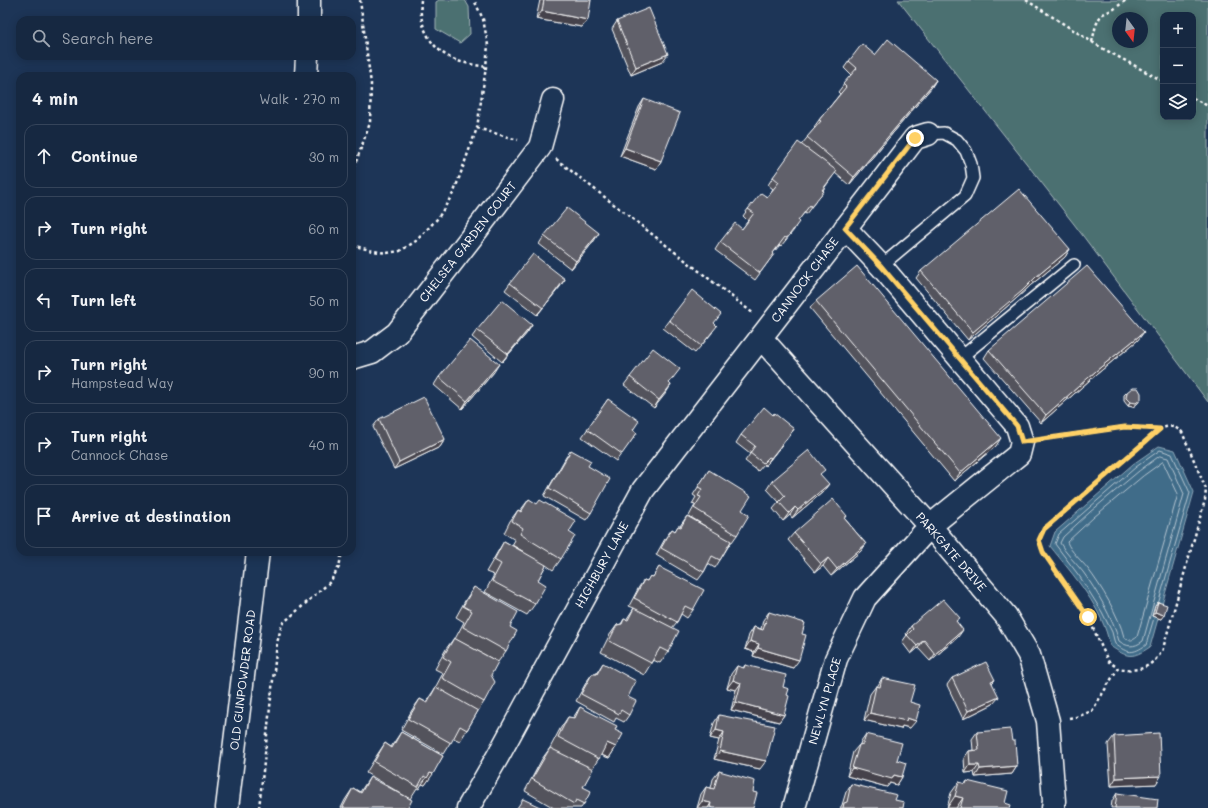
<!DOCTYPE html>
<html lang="en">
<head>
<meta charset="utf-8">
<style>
  :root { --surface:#162841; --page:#23344c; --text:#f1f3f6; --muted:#9ea6b1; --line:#35445a }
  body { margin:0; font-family:Mali,sans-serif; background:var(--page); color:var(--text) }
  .controls { position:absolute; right:12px; top:12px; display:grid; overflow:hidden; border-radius:8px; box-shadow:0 2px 10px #0003 }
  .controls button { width:36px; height:36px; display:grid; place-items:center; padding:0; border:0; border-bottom:1px solid var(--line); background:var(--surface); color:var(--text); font:20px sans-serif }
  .compass { position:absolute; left:1112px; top:12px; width:36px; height:36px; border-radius:50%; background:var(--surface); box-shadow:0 2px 10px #0003; rotate:165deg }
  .stop { position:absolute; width:12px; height:12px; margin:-9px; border:3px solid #ffd166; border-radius:50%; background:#fff }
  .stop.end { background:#ffd166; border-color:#fff; box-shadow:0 1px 4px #0008 }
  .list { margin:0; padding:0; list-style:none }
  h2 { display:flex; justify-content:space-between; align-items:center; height:52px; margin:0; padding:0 16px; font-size:17px }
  h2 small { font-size:13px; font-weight:400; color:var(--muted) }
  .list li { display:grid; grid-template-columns:26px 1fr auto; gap:12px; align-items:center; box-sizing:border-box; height:64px; margin:0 8px 8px; padding:0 8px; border:1px solid var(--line); border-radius:12px }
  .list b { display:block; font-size:15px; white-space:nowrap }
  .list p { margin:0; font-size:13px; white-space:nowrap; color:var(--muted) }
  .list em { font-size:13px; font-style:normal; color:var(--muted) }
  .icon { flex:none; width:22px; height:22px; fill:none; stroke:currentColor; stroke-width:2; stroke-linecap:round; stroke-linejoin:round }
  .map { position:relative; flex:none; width:1208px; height:808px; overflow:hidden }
  .search { position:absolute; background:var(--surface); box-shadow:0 2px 10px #0003; left:16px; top:16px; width:340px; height:44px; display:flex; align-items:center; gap:10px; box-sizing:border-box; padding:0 14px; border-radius:12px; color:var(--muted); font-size:15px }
  .panel { position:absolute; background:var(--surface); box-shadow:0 2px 10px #0003; left:16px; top:72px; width:340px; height:484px; border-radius:12px }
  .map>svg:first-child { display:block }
  .green { fill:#4b6f71; stroke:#a5b7b8; fill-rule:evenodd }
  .water { fill:#416c89; stroke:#8da7b8 }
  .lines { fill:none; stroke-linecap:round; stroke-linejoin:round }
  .shore { stroke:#b3c4d0; stroke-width:1 }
  .lane-casing { stroke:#fff; stroke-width:14 }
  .street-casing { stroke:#fff; stroke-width:25 }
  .secondary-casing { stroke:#fff; stroke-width:25 }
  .path { stroke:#fff; stroke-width:2.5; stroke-dasharray:3 3; stroke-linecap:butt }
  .lane { stroke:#1d3557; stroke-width:11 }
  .street { stroke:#1d3557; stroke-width:22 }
  .secondary { stroke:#1d3557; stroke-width:22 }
  .wall { fill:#53535c; stroke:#fff }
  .shaded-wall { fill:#44434b; stroke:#fff }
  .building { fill:#61606b; stroke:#fff }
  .route { stroke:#ffd166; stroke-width:5 }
  .labels { text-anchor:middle; stroke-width:3; stroke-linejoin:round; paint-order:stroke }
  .street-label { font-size:12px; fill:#fff; stroke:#1d3557 }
</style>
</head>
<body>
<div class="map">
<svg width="1208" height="808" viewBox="0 0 1208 808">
  <rect width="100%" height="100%" fill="#1d3557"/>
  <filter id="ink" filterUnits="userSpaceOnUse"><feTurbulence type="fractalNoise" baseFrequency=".025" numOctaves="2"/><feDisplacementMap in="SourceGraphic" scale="8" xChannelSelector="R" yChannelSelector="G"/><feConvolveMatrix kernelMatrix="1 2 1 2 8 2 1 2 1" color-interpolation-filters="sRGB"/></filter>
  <g filter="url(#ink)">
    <path class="green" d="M439,0H465L469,7L470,34L460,43L436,29V2Z
      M898,0H1208V402L1074,224ZM1163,15H1193V117H1163ZM1118,18H1142V42H1118Z"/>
    <path class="water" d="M1159,446L1175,450L1194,492L1150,647C1132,659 1128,658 1110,646C1103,608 1074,576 1050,546L1055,532L1133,464Z"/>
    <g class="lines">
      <path class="shore" d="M1160,456L1168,458L1184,494L1143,641C1134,648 1127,647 1119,641C1113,619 1097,591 1083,572C1076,563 1066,554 1060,543L1063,537L1090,512L1139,471Z
        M1163,462L1178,494L1137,637C1133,641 1128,641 1124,637C1119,616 1101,586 1088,569C1081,560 1071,552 1067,542L1094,517L1143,476Z
        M1154,618L1146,645C1133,654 1128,654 1115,644L1112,632L1102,612L1080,577L1055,544L1059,534L1136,467L1160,450L1172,454L1190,493L1159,601"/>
      <defs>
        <path id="lane" d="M881,266L965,196L973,178L971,164L966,151L957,140L944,133L928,134
          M960,358L1074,265"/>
        <path id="street" d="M761,338L930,526L1006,616L1029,655L1048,721L1054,801L1053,808
          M352,358L372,352L397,333L470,239L540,147L553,100
          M468,808L498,756L643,490L902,155L915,138L928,134
          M794,808L836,659L865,598L930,526L1019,454L1022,442L1017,426L881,266L845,228"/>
        <path id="secondary" d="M309,20V0
          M306,76L307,56
          M227,808L258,552"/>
      </defs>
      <use href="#lane" class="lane-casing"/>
      <use href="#street" class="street-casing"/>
      <use href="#secondary" class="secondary-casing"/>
      <path class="path" d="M421,0C418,27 432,52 458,61C467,64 477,65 486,67
        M1026,0L1100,47L1163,81
        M1092,42L1096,25L1101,15L1114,9L1126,0
        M1193,98L1208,106
        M477,128L518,140
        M556,159L754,314
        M352,173L370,123L371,84L360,0
        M352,245L373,251L387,253L400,251L416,241L438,218L454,192L477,128L486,67L488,45L483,19L474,0
        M1041,439L1125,427L1159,429
        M1069,718L1076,717L1092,711L1118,668C1140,672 1148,669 1162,652L1205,500L1206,489L1182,432C1174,426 1170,425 1160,429L1044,529L1039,540L1043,552L1088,617L1108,661L1118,668
        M259,808L277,643L282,624L330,582L339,567L342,552"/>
      <use href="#lane" class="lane"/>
      <use href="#street" class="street"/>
      <use href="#secondary" class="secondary"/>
    </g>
    <path class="wall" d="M540,0H591L582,27L536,19Z
      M617,21L662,62L631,75L612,29Z
      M875,55L936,80L931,88L849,185L835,173L823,190L824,191L818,198L806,214L804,213L798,221L794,230L781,246L780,245L773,253L774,254L755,280L715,250L720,242L742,229L748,221L743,216L748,209L767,197L773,189L768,185L773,177L802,144L815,128L814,127L819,120L840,94L838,92L851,75L844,68L849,61Z
      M644,99L661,161L656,169L620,156L639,107Z
      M544,236L594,241L571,269L539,244Z
      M1070,249L1065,257L1031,285L1017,298L968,340L916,278L921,271Z
      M565,279L537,315L505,290L510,283Z
      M816,301L996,446L954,481L810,308Z
      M669,320L715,324L712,333L695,353L663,328Z
      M532,325L527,333L502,362L472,337L477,330Z
      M1138,340L1091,379L1041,423L984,358L989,350Z
      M494,372L462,409L434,385L439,377Z
      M630,377H674L669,383L671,385L654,408L624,385Z
      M1127,392L1138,403L1133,407L1128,406L1124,401V395Z
      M608,399L633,430L637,433L616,461L582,437Z
      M773,415L794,429L765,466L764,464L758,471L745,461L750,454L736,443L741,435Z
      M379,419L445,439L440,447L394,469L373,427Z
      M571,450L588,466L591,513L586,520L544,496L566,457Z
      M709,470L742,510L737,535L732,542H731L720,560L715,568L708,564L704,572L698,580L656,555L666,537L672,529L675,531L678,526H680L687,516L708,528L689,516L695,505L692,504L696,497L693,495Z
      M821,476L823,492L792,518L790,515L783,521L773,509L779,502L767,489L772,481Z
      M529,499L569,532L561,559L553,570L546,565L538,580L535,604L527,615L485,592L494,575L486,572L497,553L504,541L524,552L512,545L515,540L504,533L510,521L518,510L520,511Z
      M847,516L845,519L866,544L861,551L831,576L823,566L815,572L788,540L794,533Z
      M659,567L693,610L687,618L681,614L677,622L672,628L668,652L660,663L653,660L644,675L601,652L609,636L617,625L621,624L624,619L626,620L634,608L629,606L639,587L644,580L647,581L650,576L653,577Z
      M474,587L506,651L498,662L455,639L464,622L456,617L466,599Z
      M1158,602L1161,619L1152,616L1155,606Z
      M769,612L802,634L793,668L753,656L754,652L745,649L749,635L754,627L761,629L763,620Z
      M957,622L958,637L930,661L918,648L911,654L902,642L907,635L906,634L911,626Z
      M454,638L491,675L484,702L478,711L467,730L460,741L453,738L443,754L401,730L412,710L420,699L426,702L434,690L443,673L435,669L446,649Z
      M603,663L628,697L629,715L624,722L616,718L614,722L576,701L587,681L592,674H596Z
      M745,665L783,687L787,695L784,715L779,722L731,710L736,690L727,688L731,674L737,666L743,668Z
      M882,678L910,702V728L902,726L901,729L864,720L870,694L876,686L877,687Z
      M952,678L995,680L992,683L993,704L963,719L947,685Z
      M580,707L615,730L616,747L609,758L601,755L592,769L583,787L584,804L581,808H554L525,791L542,759L550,748L560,729L568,717L573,718Z
      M719,715L760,769L714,759L719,740L710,738L714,723Z
      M401,732L443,756L425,785L422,784L419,789L417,788L410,799L366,773L377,755L385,743L391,747Z
      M977,732L1012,741L1017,766L1012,774L975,777L974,772L965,773L964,758L969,751L973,750L972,739Z
      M866,734L897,760L902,777L897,785L890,783L887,787L847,776L853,752L859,745L860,744L861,741Z
      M1114,736L1156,784L1111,786L1108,744Z
      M719,771L753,792V808H697L701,794L706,787L711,788L713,779Z
      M370,777L408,808H341L345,800L353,788L360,792Z
      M967,781L1005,803L1010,808H947L951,793L959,782L965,784Z
      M851,784L895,800L903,808H840L842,805L846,792Z
      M1117,793L1157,808H1111L1112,801Z"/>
    <path class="shaded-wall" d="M542,11L588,20L582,27L536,19Z
      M668,54L662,62L631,75L636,67Z
      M936,80L931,88L849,185L854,177Z
      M625,148L661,161L656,169L620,156Z
      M599,233L594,241L571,269L576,261Z
      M1070,249L1065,257L1031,285L1017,298L968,340L973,332L1036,277Z
      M565,279L560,287L537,315L543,308Z
      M532,325L527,333L502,362L508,354Z
      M1144,332L1138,340L1091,379L1041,423L1046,415L1096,371Z
      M499,364L494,372L462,409L467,401Z
      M671,385L666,393L654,408L659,400Z
      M1141,399L1138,403L1133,407L1128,406L1130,402Z
      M794,429L789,436L765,466L771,458Z
      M1001,438L996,446L954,481L960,473Z
      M445,439L440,447L394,469L399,462Z
      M829,484L823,492L792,518L798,510Z
      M795,507L790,515L783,521L789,513Z
      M866,544L861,551L831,576L837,569Z
      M828,558L823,566L815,572L821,564Z
      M1155,612L1164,615L1161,619L1152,616Z
      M963,630L958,637L930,661L935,654Z
      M924,640L918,648L911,654L917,646Z
      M750,641L759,644L754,652L745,649Z
      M758,648L799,660L793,668L753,656Z
      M733,680L741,683L736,690L727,688Z
      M999,697L993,704L963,719L968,711Z
      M736,702L784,715L779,722L731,710Z
      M870,713L907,718L916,721L910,728L902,726L901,729L864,720Z
      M716,730L724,732L719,740L710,738Z
      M607,743L616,747L609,758L599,754Z
      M720,751L766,761L760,769L714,759Z
      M970,765H979L974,772L965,773Z
      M1017,766L1012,774L975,777L980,769Z
      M852,768L894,775L902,777L897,785L890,783L887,787L847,776Z
      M430,773L433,774L425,785L422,784Z
      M1161,776L1156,784L1111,786L1116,778Z
      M955,796L963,798L956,808H947Z
      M702,801L711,803L708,808H697Z"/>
    <path class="building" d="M544,0H591L588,20L542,11Z
      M649,8L668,54L636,67L617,21Z
      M888,39L936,80L854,177L807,137L821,121L819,120L846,87L843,84L857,68L849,61L862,44L875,55Z
      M644,99L680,113L661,161L625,148Z
      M798,142L837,171L822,190L824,191L811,207L810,205L798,221L799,222L787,238L785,237L773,253L774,254L760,273L720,242L735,223L742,229L754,213L748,209L761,193L767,197L779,182L773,177Z
      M1019,189L1070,249L1036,277L1022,291L973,332L921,271Z
      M567,208L599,233L576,261L544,236Z
      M533,254L565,279L543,308L510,283Z
      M857,266L1001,438L960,473L816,301Z
      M1087,266L1144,332L1096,371L1046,415L989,350Z
      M692,290L721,314L714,323L717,326L701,346L669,320Z
      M502,300L532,325L508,354L477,330Z
      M470,340L499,364L467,401L439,377Z
      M653,348L680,369L669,383L671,385L659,400L630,377Z
      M1132,388H1138L1141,393V399L1136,403L1130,402L1126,398L1127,392Z
      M424,397L445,439L399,462L379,419Z
      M608,399L639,421L633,430L637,433L622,454L587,429Z
      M764,407L773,415L774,413L794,429L771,458L769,457L763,463L750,453L755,446L741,435Z
      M571,450L591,461L588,466L610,479L591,513L549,488Z
      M809,450L825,470L820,474L829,484L798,510L795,507L789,513L779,502L785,496L772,481Z
      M709,470L751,496L742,510L749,515L737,535L694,508L701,497L698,496L702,489L698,487Z
      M529,499L537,504L540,500L576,521L569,532L575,536L561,559L520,534L523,528L512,521L518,510L521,512Z
      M833,499L847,516L844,518L866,544L837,569L828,558L821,564L794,533Z
      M687,516L731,541L720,560L712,556L704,572L661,548L672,529L675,531L678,526L681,527Z
      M504,541L546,565L538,580L546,585L535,604L492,581L501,564L494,560Z
      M659,567L704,590L693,610L685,606L677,622L640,602V601L634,598L644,580L647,581L650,576L653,577Z
      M474,587L518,612L510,627L517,631L506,651L463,627L472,611L463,606Z
      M943,599L960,618L956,621L963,630L935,654L924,640L917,646L907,635L913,629L911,626Z
      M1158,602L1167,605L1164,615L1155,612Z
      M634,608L679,631L668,652L660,648L651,663L609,641L617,625L622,624L624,619L628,620Z
      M769,612L805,623L802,634L806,635L799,660L758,648L759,644L750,641L754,627L763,630Z
      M454,638L498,662L491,675L495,682L484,702L442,678L451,662L443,657Z
      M986,662L995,680L991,681L999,697L968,711L952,678Z
      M603,663L636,681L628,697L636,701L629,715L621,710L619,714L581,694L592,674H597Z
      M745,665L786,675L783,687L789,689L787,695L789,696L784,715L736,702L741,683L733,680L737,666L744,668Z
      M882,678L915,685L910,702L920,705L916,721L907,718L906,721L870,713L876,686L880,687Z
      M436,687L478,711L467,730L460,726L451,743L408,719L420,699L427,703Z
      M580,707L617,726L615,730L623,734L616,747L607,743L599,759L558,737L568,717L575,718Z
      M719,715L775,726L766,761L720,751L724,732L716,730Z
      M1010,729L1012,741H1015L1017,766L980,769L979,765H970L969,751L979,750L977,732Z
      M401,732L443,756L433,774L430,773L427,778L424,776L418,787L374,762L385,743L392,748Z
      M1159,733L1161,776L1116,778L1114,736Z
      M866,734L902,743L897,760L906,763L902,777L894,775L892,779L852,768L859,745L863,744Z
      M550,748L593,769L583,787L591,791L584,804L576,800L574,804L532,779Z
      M719,771L755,781L753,792L757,793L753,808H714L710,807L711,803L702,801L706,787L714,789Z
      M370,777L412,800L408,808H344L343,807L353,788L361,793Z
      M967,781L1008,791L1005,803L1011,805L1010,808H960L963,798L955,796L959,782L966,784Z
      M851,784L897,795L895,800L904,802L903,808H843L844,803L847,802Z
      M1117,793L1158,799L1157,808H1115Z
      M523,799L542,808H517Z"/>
  </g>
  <g class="lines" filter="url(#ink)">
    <path class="route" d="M915,138L845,228L881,266L1017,426L1022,442L1125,427L1160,429L1044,529L1039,540L1043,552L1088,617"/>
  </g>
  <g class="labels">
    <g class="street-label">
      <text transform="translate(468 242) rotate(-52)" y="4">CHELSEA GARDEN COURT</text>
      <text transform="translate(805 280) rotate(-53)" y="4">CANNOCK CHASE</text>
      <text transform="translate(951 552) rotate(49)" y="4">PARKGATE DRIVE</text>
      <text transform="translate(602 565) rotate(-61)" y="4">HIGHBURY LANE</text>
      <text transform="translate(243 680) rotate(-83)" y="4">OLD GUNPOWDER ROAD</text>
      <text transform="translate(825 701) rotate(-74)" y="4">NEWLYN PLACE</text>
    </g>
  </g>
</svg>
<div class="controls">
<button>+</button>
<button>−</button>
<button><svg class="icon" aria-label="layers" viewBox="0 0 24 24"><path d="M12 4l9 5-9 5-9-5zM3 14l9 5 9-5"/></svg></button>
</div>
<svg class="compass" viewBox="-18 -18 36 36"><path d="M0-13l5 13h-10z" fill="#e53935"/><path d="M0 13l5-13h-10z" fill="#9ea6b1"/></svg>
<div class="stop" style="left:1088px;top:617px"></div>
<div class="stop end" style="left:915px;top:138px"></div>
<div class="search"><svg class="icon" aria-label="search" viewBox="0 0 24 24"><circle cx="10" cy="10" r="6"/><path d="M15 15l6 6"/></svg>Search here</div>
<section class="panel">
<h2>4 min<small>Walk · 270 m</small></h2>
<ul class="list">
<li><svg class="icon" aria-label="ahead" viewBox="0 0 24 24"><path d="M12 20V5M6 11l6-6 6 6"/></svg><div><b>Continue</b></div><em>30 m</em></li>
<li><svg class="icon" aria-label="right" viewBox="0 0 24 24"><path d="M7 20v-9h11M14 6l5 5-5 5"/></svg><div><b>Turn right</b></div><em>60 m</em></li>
<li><svg class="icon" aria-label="left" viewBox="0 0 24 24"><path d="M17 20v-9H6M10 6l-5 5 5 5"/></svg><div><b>Turn left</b></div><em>50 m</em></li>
<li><svg class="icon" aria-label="right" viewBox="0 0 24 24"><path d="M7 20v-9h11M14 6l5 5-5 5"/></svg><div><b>Turn right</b><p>Hampstead Way</p></div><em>90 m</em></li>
<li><svg class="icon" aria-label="right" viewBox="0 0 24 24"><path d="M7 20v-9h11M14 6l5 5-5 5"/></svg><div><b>Turn right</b><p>Cannock Chase</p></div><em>40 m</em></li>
<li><svg class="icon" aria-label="arrive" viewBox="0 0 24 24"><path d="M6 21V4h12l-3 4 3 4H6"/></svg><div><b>Arrive at destination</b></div></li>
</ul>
</section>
</div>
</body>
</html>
